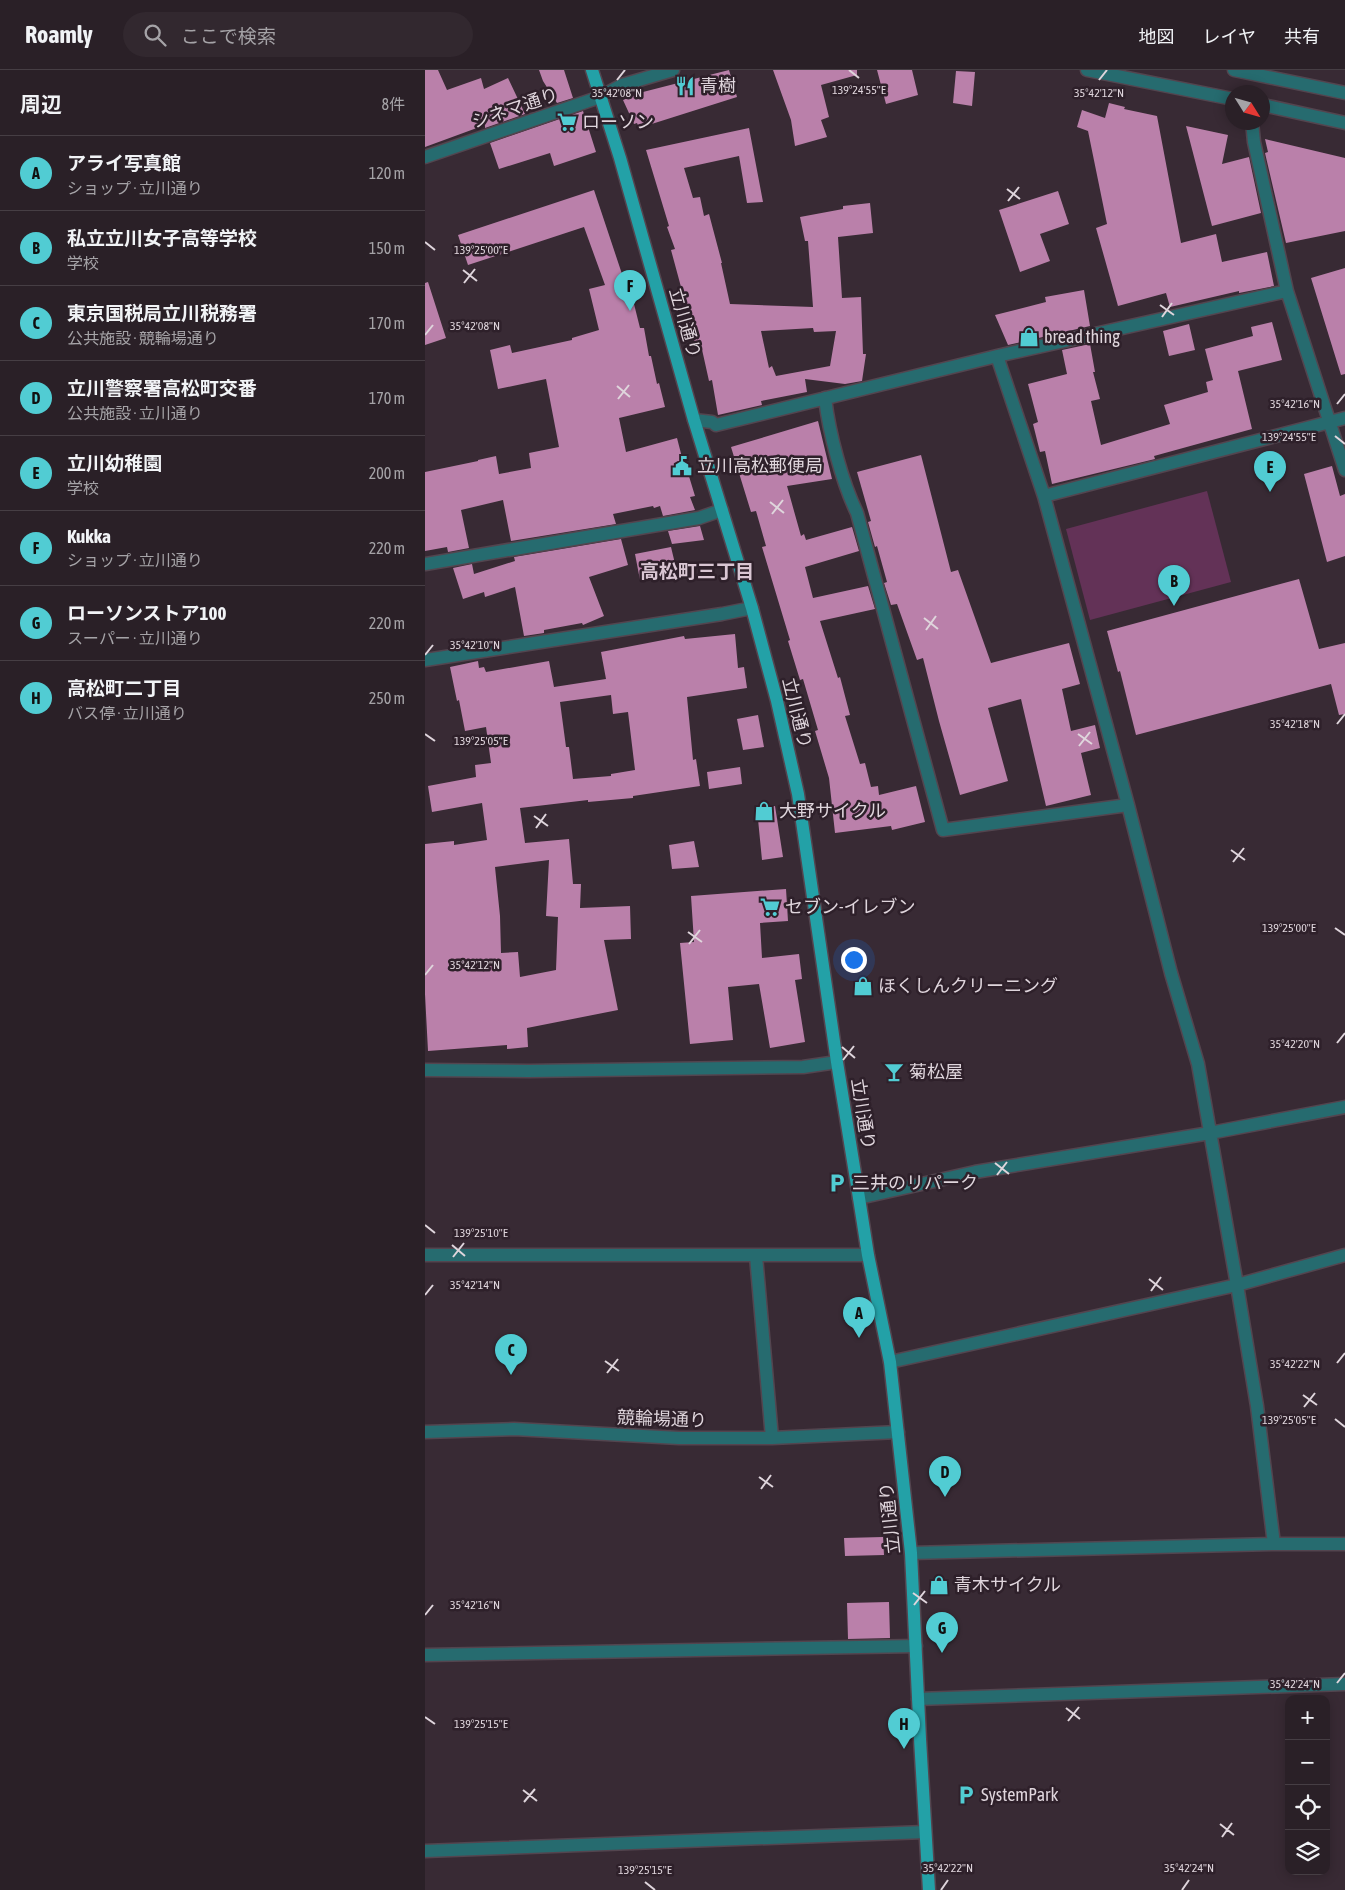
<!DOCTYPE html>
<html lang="ja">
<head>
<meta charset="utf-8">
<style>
  :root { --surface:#2a2027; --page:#32282f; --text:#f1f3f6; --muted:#a5a3a7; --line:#463e44; --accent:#51ccd3 }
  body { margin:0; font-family:"Asap Condensed","Noto Sans JP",sans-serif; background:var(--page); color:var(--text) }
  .controls { position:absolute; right:15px; bottom:15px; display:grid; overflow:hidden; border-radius:10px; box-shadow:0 2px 12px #0003 }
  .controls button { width:45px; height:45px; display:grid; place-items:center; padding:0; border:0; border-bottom:1px solid var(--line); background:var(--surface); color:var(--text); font:25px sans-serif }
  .compass { position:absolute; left:800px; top:15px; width:45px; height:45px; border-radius:50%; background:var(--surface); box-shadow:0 2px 12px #0003; rotate:127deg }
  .you { position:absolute; left:428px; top:889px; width:18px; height:18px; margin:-12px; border:4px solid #fff; border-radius:50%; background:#1a73e8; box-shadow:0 0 0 8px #1a73e833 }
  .badge { display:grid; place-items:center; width:32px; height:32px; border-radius:50%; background:var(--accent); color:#111; font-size:16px; font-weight:700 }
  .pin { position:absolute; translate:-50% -41px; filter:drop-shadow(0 1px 2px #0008) }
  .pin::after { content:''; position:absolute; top:26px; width:18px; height:15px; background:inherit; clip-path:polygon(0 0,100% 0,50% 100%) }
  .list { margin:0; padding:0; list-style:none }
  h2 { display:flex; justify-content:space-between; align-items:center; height:65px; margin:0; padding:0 20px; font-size:21px }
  h2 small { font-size:16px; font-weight:400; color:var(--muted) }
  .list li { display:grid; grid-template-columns:32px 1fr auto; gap:15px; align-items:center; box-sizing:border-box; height:75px; padding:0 20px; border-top:1px solid var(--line) }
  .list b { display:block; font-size:19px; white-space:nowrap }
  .list p { margin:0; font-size:16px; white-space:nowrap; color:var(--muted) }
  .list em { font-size:16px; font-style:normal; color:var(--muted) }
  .icon { flex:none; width:28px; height:28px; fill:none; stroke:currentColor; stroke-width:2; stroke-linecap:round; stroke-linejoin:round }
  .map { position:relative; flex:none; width:920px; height:1820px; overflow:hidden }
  header { display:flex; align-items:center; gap:30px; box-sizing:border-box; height:70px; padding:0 25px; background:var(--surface); border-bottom:1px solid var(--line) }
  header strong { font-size:24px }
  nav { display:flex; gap:28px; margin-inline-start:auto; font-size:18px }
  .search { width:350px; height:45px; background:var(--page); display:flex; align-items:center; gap:12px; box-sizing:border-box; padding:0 18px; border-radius:28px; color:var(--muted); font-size:19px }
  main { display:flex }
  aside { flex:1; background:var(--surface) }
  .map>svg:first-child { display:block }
  .green { fill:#633257 }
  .building { fill:#ba80aa; fill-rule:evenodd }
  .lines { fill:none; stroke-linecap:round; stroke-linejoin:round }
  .minor-casing { stroke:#53454f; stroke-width:15 }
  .tertiary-casing { stroke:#53454f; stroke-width:15 }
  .primary-casing { stroke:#53454f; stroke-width:15 }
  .minor { stroke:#266b6f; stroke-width:12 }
  .tertiary { stroke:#266b6f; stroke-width:12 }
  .primary { stroke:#23a1a7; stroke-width:12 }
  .ticks { fill:none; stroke:#dfd5dc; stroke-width:2 }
  .labels { text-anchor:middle; stroke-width:5; stroke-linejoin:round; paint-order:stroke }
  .poi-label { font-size:18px; fill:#dfd5dc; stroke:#2e202a; text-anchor:start }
  .street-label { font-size:18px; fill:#dfd5dc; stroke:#2e202a }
  .neighbourhood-label { font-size:19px; font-weight:bold; fill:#d9c6d3; stroke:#2e202a }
  .ticks-label { font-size:12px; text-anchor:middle; fill:#dfd5dc; stroke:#2e202a; stroke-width:5; stroke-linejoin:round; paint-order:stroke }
</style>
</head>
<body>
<header>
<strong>Roamly</strong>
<div class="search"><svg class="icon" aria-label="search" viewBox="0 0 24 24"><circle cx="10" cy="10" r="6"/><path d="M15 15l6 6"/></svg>ここで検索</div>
<nav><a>地図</a><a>レイヤ</a><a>共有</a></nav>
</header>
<main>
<aside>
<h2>周辺<small>8件</small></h2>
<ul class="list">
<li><span class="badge">A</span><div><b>アライ写真館</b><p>ショップ · 立川通り</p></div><em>120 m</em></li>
<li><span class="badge">B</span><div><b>私立立川女子高等学校</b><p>学校</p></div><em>150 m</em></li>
<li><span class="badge">C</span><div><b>東京国税局立川税務署</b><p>公共施設 · 競輪場通り</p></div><em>170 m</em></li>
<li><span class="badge">D</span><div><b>立川警察署高松町交番</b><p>公共施設 · 立川通り</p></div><em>170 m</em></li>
<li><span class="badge">E</span><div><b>立川幼稚園</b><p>学校</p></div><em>200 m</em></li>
<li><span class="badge">F</span><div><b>Kukka</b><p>ショップ · 立川通り</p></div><em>220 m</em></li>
<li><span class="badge">G</span><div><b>ローソンストア100</b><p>スーパー · 立川通り</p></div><em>220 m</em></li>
<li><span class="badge">H</span><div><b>高松町二丁目</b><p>バス停 · 立川通り</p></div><em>250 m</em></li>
</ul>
</aside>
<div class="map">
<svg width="920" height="1820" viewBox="0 0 920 1820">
  <rect width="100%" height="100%" fill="#382a34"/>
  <path class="green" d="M782,421L806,512L665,550L641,459Z"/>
  <path class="building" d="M0,0H13L22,20L56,8L59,19L83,8L100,44L60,58V55L0,77Z
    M114,0H139L148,28L132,33L118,11Z
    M304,0L312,27L214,58L212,53L209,54L198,30L218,22Z
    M348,0H432V5L396,15L404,47L396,50L402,67L370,76L366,50Z
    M452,0H487L493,25L461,34Z
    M531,1L550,2L547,36L528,33Z
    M684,33L700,37L699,39L732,46L756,173L791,164L797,192L842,182L849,216L814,223V221L745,237L741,223L693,236L671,158L682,154L663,61L652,57L657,40L680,48Z
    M158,41L171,82L129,96L125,83L74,99L65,73Z
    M761,56L803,65L797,94L824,87L836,143L787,156Z
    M324,58L338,132L322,133L314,86L259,98L268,128L275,127L279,146L284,144L297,193H296L305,234L388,237L383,171H380L375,147L418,139V136L445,133L448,163L413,167L417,228L436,227L438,284H441L437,311L420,314L380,309L382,322L336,331L337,335L293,345L287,310L284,311L276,275L271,276L266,260L260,240L262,239L246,180L250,179L242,157L244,156L221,80ZM388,258L389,262L411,261L405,296L351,306L347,296L344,298L336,261Z
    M840,69L920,88V161L861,173L840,83L843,82Z
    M169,120L199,210H203L215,258H219L224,286H226L232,314L234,313L240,337L194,348L201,382L252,368L261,403H263L270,426L265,427L270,440L238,446L235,436L229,438L228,436L188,444L191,454L86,471L78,430L36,440L44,478L23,482L22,477L0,481V402L53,391V390L71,386L74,404L106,398L104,383L134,377L121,309L73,319L65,280L85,275L87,283L147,270V268L174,260L164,219L180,215L159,157L43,195L33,165Z
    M633,121L644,154L615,164L625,191L595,202L574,140Z
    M920,198V304L916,305L886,208Z
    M3,212L21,268L0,275V213Z
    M659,220L665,256L583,275L570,245L621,232L620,227Z
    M847,252L857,290L813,301L827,359L729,386L730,389L627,414L620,381L615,382L608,354L613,352L603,314L642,304L637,280L665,274L670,302H668L675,329L666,331L676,375L745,354L739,335L783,322L781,312L788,310L780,279L828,266L826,257Z
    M764,254L770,280L744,286L738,261Z
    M393,351L407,409L362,416L376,466L379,464L381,470L427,457L434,481L380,497L388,528L443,516L450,539L395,551L413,608L415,607L425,645L420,646L435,694L440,693L446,717L453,716L454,725L491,716L500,752L467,760L466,756L410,763L404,708L390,661L393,660L378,609L375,610L363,571L365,570L337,477L341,476L331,441L326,442L306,377Z
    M496,385L526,502L533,500L566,593L644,573L655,614L637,619L646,661L670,655L675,678L656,683L666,725L621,736L596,629L563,638L583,711L535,725L514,651L498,588L492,590L472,534L466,535L459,513L462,512L452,476L450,477L443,452L446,451L432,402Z
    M907,396L915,426L920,424V486L902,492L879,404Z
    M275,456L279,470L247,474L243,461Z
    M196,469L203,495L164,507L179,546L158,555L157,553L119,560V563L99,566L90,517L60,527L59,522L38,529L28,498L47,494L49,504L90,491L89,487Z
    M246,477L252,502L215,510L210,484Z
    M874,509L894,579L920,573V644L914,645L906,614L711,665L695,601L693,602L682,561Z
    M310,564L313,598L319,597L322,618L262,627L268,690L271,689L275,716L208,726V728L163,732V730L95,738L100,773L144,769L148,814H156L155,838L205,836L206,869L179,870L193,940L102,958L103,977L82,979V975L3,981L0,924V774L29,771V775L62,770L57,733L7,742L3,716L51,707L50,695L66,693L61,657L40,661L34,630L32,631L25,597L53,591L54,598L59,597L61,602L124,591L129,617L181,609L176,582L259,566L260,569ZM186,625L188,644L203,642L210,700L186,704V706L148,709L144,677H141L135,632ZM124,790L121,846L133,847L131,900L95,907L93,882L76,883L75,846L70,797Z
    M333,645L339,677L318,680L312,649Z
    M315,697L317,714L284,719L282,702Z
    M350,736L358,787L337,790L332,739Z
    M269,771L274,797L247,799L244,775Z
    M361,819L363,851L335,853L337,888L374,884L377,909L370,910L380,972L345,978L334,914L303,917L308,970L265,974L255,873L269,872L266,826Z
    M458,1467L459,1485L420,1486L419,1468Z
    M464,1532L465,1568L423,1569L422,1533Z"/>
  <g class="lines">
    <defs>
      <path id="minor" d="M827,52L829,72L862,221L920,400
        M0,87L175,27L197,15L248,0
        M572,286L619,426L703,735L746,903L773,994L812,1215L832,1336L849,1474
        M400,328C404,363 417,412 432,443L518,760L703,735
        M269,350L287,352L291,355L572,286L862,221
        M619,426L920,348
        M0,494L274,448L297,440
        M0,590L297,544L327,538
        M0,1000L104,1001L378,997L412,992
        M434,1128L550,1102L785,1063L920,1037
        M0,1185H443
        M331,1186L347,1368
        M465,1292L812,1215L920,1185
        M0,1362L89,1359L254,1368H347L473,1362
        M486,1483L849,1474H920
        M0,1585L491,1576
        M493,1629L920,1614
        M0,1781L500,1762"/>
      <path id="tertiary" d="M662,0L808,29
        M809,0L920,23
        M838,35L920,53"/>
      <path id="primary" d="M167,0L195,88L269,350L327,538L352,631L373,724L412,992L434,1128L443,1185L465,1292L486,1483L495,1669L504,1820"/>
    </defs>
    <use href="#minor" class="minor-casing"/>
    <use href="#tertiary" class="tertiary-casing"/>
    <use href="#primary" class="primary-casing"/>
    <use href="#minor" class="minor"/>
    <use href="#tertiary" class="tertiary"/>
    <use href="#primary" class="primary"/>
  </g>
  <path class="ticks" d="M424,0L434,8M192,10L200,0M674,10L682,0M582,119L595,129M583,131L594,117M0,172L10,180M38,200L52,211M39,213L50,199M735,235L749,245M737,247L747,233M0,265L8,255M192,316L205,327M193,329L204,315M912,334L920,324M910,366L920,374M345,432L359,443M347,444L358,430M499,548L513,559M501,560L511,546M0,585L8,575M912,654L920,644M0,664L10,671M653,664L667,674M654,676L665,662M109,746L123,756M111,758L121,744M806,780L820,790M808,792L819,778M910,858L920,865M263,862L277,872M264,874L275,860M0,905L8,895M912,973L920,963M417,977L430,988M418,990L429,976M570,1093L584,1104M572,1105L582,1092M0,1155L10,1163M27,1175L40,1186M28,1187L39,1173M724,1209L738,1220M726,1221L736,1207M0,1225L8,1215M180,1291L194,1301M912,1293L920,1283M182,1303L193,1289M878,1325L892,1335M879,1337L890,1323M910,1349L920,1357M334,1407L348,1417M336,1419L346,1405M488,1523L502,1533M489,1535L500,1521M0,1545L8,1535M912,1613L920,1603M641,1638L655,1649M0,1647L10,1654M643,1651L654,1637M98,1720L112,1731M99,1732L110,1719M795,1754L809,1765M797,1767L807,1753M220,1812L230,1820M516,1820L523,1810M757,1820L764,1810"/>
  <defs>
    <symbol id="restaurant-bare" viewBox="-9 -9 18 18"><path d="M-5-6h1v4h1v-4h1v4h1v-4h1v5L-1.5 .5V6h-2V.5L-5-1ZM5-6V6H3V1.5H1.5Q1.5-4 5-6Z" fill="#51ccd3" stroke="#2e202a" stroke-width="2.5" paint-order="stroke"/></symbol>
    <symbol id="supermarket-bare" viewBox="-9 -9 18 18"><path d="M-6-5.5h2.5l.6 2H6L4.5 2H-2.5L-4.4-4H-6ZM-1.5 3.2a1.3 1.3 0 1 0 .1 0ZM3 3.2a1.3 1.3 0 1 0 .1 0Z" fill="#51ccd3" stroke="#2e202a" stroke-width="2.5" paint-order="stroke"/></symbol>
    <symbol id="shop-bare" viewBox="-9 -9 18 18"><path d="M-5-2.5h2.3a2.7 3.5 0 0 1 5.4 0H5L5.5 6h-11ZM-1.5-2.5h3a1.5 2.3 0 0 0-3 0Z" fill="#51ccd3" stroke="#2e202a" stroke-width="2.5" paint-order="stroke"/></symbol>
    <symbol id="civic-bare" viewBox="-9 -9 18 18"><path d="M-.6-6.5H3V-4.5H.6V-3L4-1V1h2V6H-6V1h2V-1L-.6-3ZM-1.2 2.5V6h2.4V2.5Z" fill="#51ccd3" stroke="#2e202a" stroke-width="2.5" paint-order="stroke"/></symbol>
    <symbol id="bar-bare" viewBox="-9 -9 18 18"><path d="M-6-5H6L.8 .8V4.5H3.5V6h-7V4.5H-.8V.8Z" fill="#51ccd3" stroke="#2e202a" stroke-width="2.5" paint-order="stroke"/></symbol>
    <symbol id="parking-bare" viewBox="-9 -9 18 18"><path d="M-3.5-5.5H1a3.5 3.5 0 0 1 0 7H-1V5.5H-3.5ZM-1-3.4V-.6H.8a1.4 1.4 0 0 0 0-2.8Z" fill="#51ccd3" stroke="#2e202a" stroke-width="2.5" paint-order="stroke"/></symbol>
  </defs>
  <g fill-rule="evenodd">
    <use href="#restaurant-bare" x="246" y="2" width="28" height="28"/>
    <use href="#supermarket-bare" x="128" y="38" width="28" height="28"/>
    <use href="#shop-bare" x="590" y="253" width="28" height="28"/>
    <use href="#civic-bare" x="243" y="382" width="28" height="28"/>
    <use href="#shop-bare" x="325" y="727" width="28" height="28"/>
    <use href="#supermarket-bare" x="331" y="823" width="28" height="28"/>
    <use href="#shop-bare" x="424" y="902" width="28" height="28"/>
    <use href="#bar-bare" x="455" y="988" width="28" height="28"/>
    <use href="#parking-bare" x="398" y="1099" width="28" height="28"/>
    <use href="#shop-bare" x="500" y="1501" width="28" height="28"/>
    <use href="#parking-bare" x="527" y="1711" width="28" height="28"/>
  </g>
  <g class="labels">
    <g class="poi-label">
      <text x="275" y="22">青樹</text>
      <text x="157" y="58">ローソン</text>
      <text x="619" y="273">bread thing</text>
      <text x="272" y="402">立川高松郵便局</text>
      <text x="354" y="747">大野サイクル</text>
      <text x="360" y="843">セブン-イレブン</text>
      <text x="453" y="922">ほくしんクリーニング</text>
      <text x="484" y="1008">菊松屋</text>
      <text x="427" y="1119">三井のリパーク</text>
      <text x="529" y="1521">青木サイクル</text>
      <text x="556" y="1731">SystemPark</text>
    </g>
    <g class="street-label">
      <text transform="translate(90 38) rotate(-19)" y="6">シネマ通り</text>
      <text transform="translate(260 253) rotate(74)" y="6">立川通り</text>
      <text transform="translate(372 643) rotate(76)" y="6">立川通り</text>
      <text transform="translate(438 1044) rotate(81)" y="6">立川通り</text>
      <text transform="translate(237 1349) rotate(2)" y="6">競輪場通り</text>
      <text transform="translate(465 1448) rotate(-96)" y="6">立川通り</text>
    </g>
    <g class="neighbourhood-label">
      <text x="272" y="508">高松町三丁目</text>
    </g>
  </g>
  <g class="ticks-label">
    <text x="434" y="24">139°24'55"E</text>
    <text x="192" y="27">35°42'08"N</text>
    <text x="674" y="27">35°42'12"N</text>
    <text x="56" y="184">139°25'00"E</text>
    <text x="50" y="260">35°42'08"N</text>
    <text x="870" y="338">35°42'16"N</text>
    <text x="864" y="371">139°24'55"E</text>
    <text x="50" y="579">35°42'10"N</text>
    <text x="870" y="658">35°42'18"N</text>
    <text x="56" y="675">139°25'05"E</text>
    <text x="864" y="862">139°25'00"E</text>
    <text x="50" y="899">35°42'12"N</text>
    <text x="870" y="978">35°42'20"N</text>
    <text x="56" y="1167">139°25'10"E</text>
    <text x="50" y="1219">35°42'14"N</text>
    <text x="870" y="1298">35°42'22"N</text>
    <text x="864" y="1354">139°25'05"E</text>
    <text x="50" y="1539">35°42'16"N</text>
    <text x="870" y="1618">35°42'24"N</text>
    <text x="56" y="1658">139°25'15"E</text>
    <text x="523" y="1802">35°42'22"N</text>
    <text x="764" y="1802">35°42'24"N</text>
    <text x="220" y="1804">139°25'15"E</text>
  </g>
</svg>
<div class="controls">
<button>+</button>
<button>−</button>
<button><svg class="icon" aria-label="locate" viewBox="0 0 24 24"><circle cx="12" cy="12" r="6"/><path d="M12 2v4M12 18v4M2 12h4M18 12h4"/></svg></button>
<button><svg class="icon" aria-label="layers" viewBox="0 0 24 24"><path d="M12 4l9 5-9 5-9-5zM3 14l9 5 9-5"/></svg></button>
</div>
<svg class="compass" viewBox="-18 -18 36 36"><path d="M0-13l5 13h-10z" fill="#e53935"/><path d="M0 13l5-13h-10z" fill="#a5a3a7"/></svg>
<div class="you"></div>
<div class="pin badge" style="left:434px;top:1268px">A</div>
<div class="pin badge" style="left:749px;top:536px">B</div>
<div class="pin badge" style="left:86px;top:1305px">C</div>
<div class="pin badge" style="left:520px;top:1427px">D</div>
<div class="pin badge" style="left:845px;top:422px">E</div>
<div class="pin badge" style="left:205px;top:241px">F</div>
<div class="pin badge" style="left:517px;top:1583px">G</div>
<div class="pin badge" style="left:479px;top:1679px">H</div>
</div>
</main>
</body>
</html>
